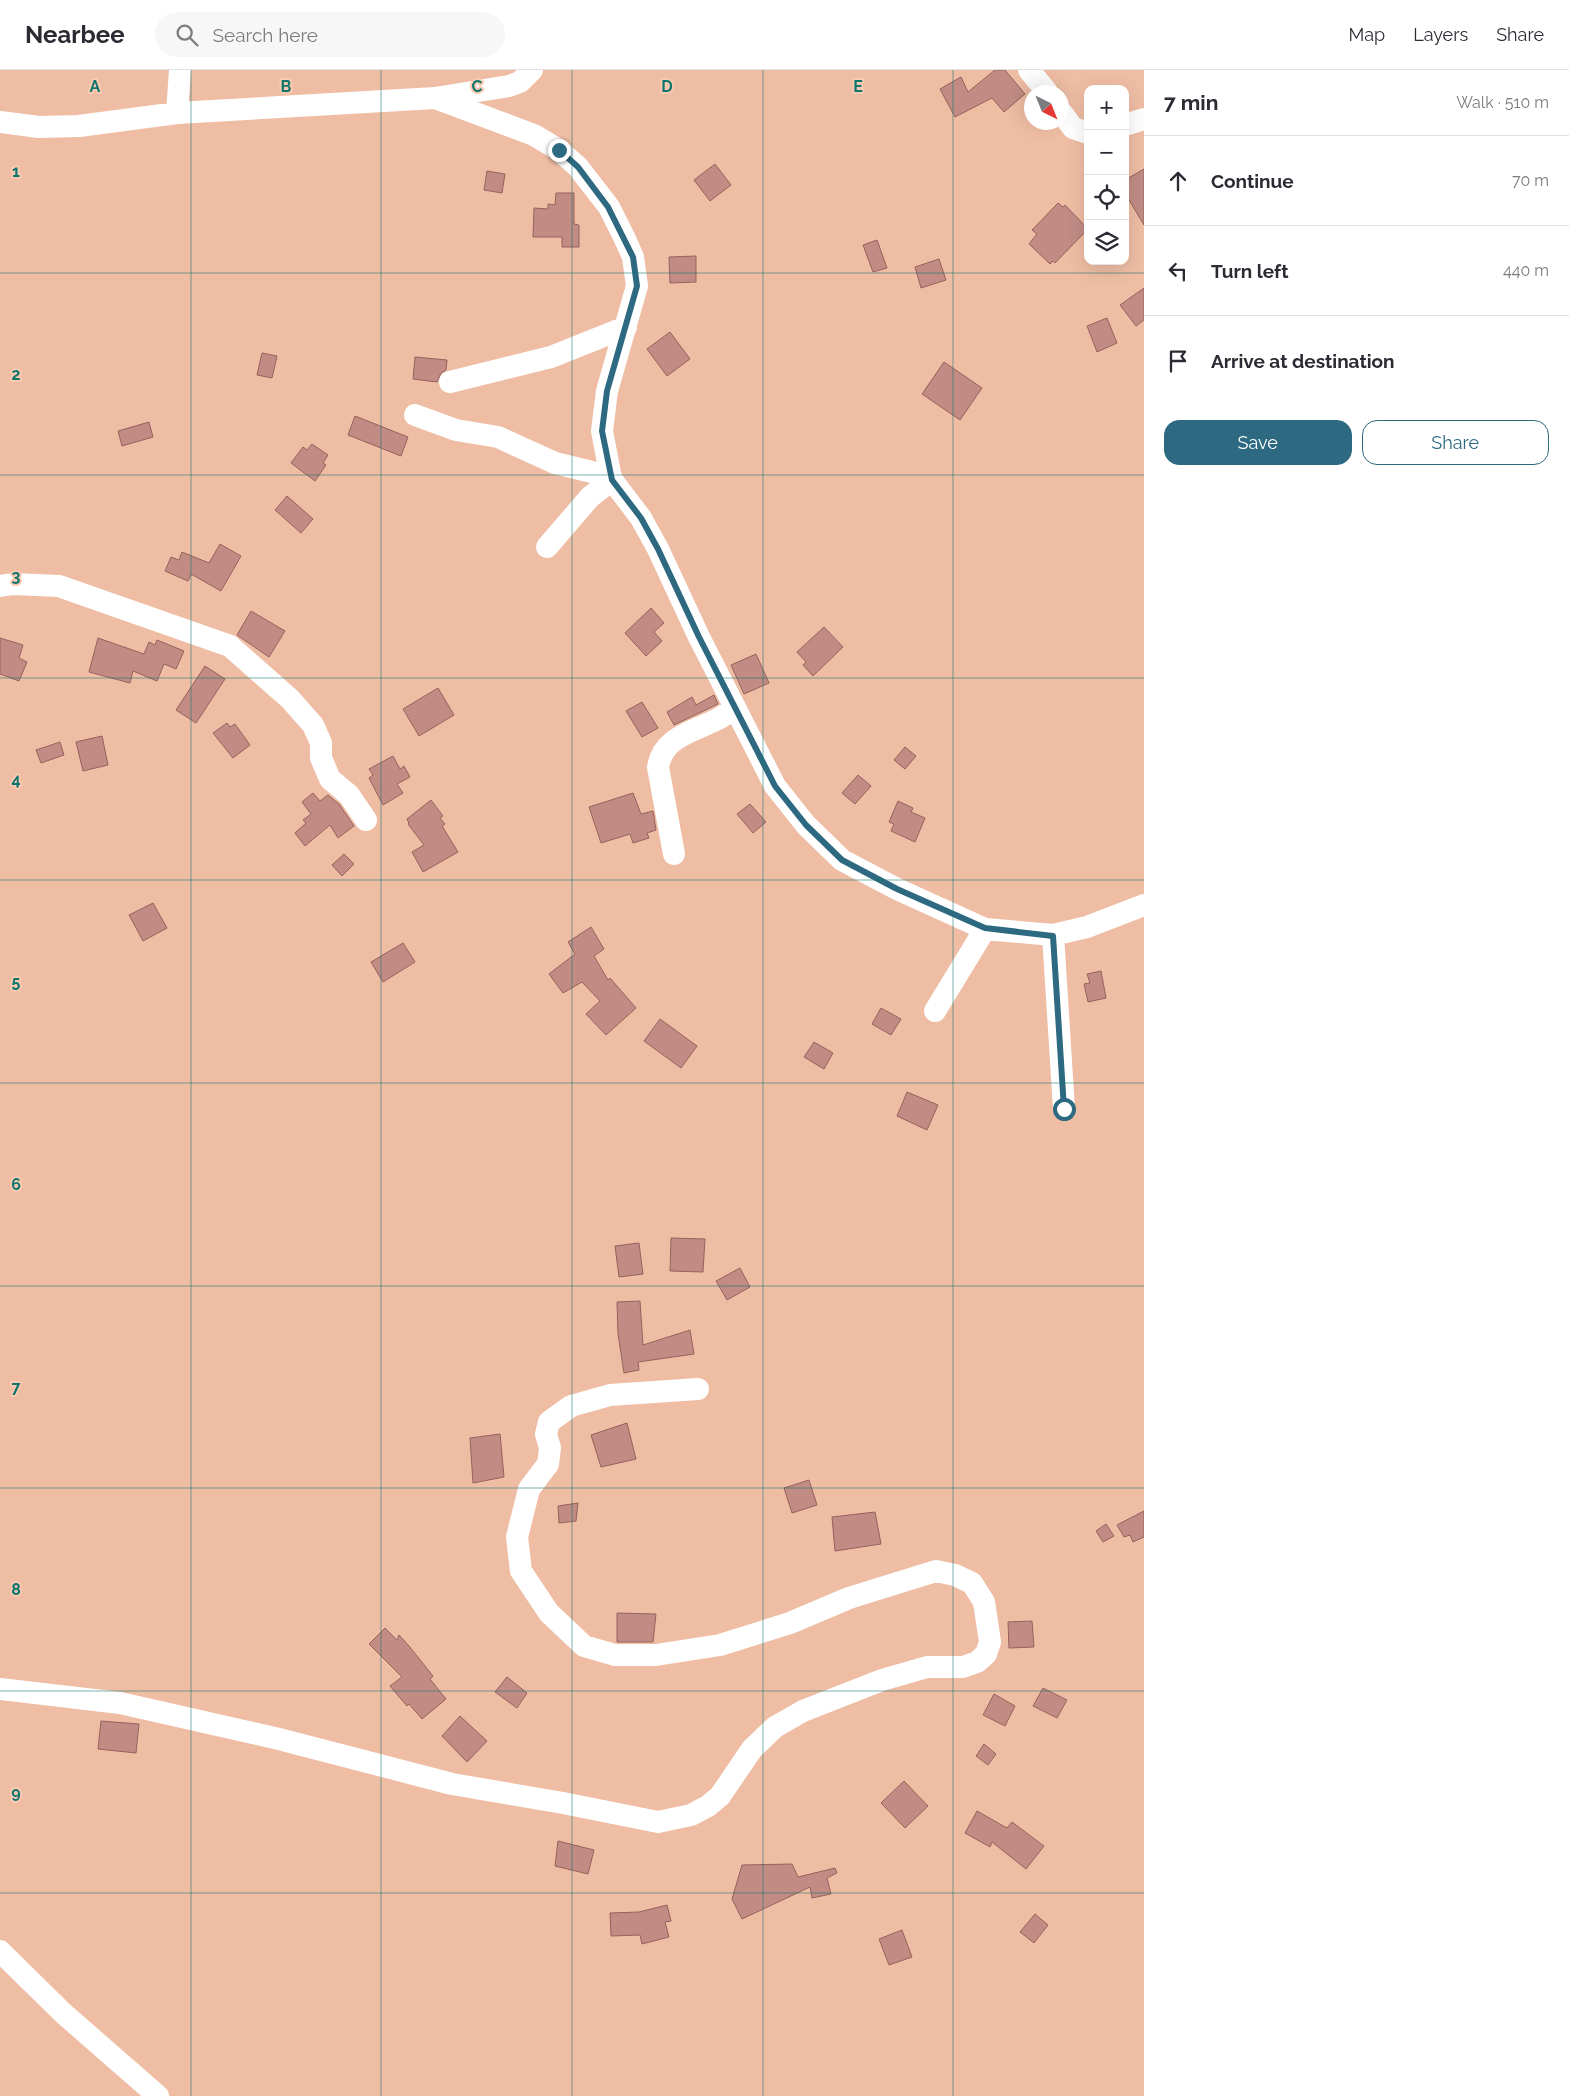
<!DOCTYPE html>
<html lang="en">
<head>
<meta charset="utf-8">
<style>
  :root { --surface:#fff; --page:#f7f7f7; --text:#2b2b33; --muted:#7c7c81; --line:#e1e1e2; --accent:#2d6980 }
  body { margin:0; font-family:Raleway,sans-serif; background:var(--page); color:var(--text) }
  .controls { position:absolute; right:15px; top:15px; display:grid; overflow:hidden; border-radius:10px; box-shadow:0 5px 20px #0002 }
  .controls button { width:45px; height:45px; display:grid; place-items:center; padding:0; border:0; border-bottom:1px solid var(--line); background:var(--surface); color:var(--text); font:25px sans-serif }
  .compass { position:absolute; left:1024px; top:15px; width:45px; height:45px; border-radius:50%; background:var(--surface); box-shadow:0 5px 20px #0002; rotate:137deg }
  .stop { position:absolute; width:15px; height:15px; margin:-11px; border:4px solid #2d6980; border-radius:50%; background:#fff }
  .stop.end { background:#2d6980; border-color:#fff; box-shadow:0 1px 5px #0008 }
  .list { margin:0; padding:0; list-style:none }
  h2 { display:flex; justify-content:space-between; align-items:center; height:65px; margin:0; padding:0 20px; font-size:21px }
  h2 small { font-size:16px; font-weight:400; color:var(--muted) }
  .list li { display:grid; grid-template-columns:32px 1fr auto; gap:15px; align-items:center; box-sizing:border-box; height:90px; padding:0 20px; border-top:1px solid var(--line) }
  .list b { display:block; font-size:19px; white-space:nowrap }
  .list em { font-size:16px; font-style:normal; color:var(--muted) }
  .actions { display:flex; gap:10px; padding:15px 20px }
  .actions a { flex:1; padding:11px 0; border:1px solid var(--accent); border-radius:15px; text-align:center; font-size:18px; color:var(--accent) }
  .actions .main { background:var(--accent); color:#fff }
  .icon { flex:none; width:28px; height:28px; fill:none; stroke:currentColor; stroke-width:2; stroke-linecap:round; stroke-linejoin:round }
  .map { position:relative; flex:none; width:1144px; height:2026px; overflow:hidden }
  header { display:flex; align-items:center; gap:30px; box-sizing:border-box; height:70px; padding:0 25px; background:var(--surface); border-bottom:1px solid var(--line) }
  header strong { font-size:24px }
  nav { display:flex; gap:28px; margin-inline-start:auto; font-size:18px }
  .search { width:350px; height:45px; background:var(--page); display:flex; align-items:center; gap:12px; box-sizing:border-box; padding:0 18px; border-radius:28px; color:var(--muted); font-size:19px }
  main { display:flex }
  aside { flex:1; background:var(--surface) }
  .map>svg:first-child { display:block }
  .building { fill:#c28c85; stroke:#95625c }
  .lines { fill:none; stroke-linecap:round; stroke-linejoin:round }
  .minor { stroke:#fff; stroke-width:22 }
  .route { stroke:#2d6980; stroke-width:6 }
  .grid { fill:none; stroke:#0f766e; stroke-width:1; stroke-opacity:0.55 }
  .grid-label { font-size:16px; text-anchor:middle; font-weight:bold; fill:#0f766e; stroke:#fcc9b1; stroke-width:4; stroke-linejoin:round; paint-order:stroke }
</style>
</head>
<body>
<header>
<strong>Nearbee</strong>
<div class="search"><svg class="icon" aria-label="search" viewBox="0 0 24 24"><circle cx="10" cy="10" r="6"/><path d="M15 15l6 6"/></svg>Search here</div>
<nav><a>Map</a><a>Layers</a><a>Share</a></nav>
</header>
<main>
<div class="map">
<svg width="1144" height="2026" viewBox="0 0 1144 2026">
  <rect width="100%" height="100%" fill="#efbda4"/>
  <path class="building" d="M995,0H1005L1025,24L1004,42L992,28L955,47L940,19L961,7L968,22Z
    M715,94L731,115L710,131L694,110Z
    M1144,99V155L1125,123V110Z
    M487,101L505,104L502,123L484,120Z
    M556,123H574V154L579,155V177H562V167H533L534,138L548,139V134L555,135Z
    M1058,133L1063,137L1065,135L1088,159L1055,193L1053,191L1050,194L1029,174L1037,164L1032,160Z
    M877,170L887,198L873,202L863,175Z
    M696,186V212L670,213L669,187Z
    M939,189L946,210L921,218L915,197Z
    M1144,218V250L1136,256L1120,235Z
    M1107,248L1117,273L1097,282L1087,256Z
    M670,262L690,289L667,306L647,279Z
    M262,283L277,286L272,308L257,305Z
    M415,287L447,290L446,300L441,303L437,312L413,309Z
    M944,292L982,318L960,350L922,324Z
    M355,346L408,367L401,386L348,365Z
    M149,352L153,367L122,376L118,361Z
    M312,374L328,385L323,393L326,395L315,411L291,393L303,377L307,380Z
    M287,426L313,449L301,463L275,440Z
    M220,474L241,486L221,521L191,504L188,511L165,501L171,487L179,490L182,482L209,493Z
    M651,538L664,553L654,562L662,571L646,586L625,563Z
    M251,541L285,561L269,587L237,565Z
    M824,557L843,577L813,606L803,595L806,592L797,582Z
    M0,568L23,575L19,588L27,592L19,611L0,604Z
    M98,568L144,584L149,572L155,575L157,570L184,581L176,599L164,594L157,611L133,601L130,613L89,602Z
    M756,584L769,613L744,624L731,595Z
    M205,596L225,609L196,653L176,640Z
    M438,618L454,645L419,666L403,639Z
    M714,625L718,634L674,655L667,642L692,627L696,635Z
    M642,632L658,658L642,667L626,641Z
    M227,653L230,657L235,654L250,675L233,688L213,663Z
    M102,666L108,695L83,701L76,672Z
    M60,672L64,685L41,693L36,680Z
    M905,677L916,686L905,699L894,690Z
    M393,686L400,699L404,696L410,707L397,714L403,723L383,735L369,708L373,705L369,699Z
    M858,705L871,716L855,734L842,723Z
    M313,723L320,731L328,725L339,734L354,756L338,768L330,755L305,776L295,763L306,753L303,750L311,744L302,732Z
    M633,723L641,744L653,741L656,760L647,763L649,768L633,773L630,764L601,773L589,737Z
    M431,730L443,746L440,748L445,754L442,756L458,782L423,802L412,782L424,775L408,754L409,753L407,749Z
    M898,731L913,738L911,742L925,748L915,772L891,761L894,754L889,752Z
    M750,734L766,752L753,763L737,744Z
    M344,784L354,794L342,806L332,795Z
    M153,833L167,858L143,871L129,845Z
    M591,857L604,879L594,886L608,910L610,908L636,938L606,965L586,944L600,931L582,912L563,923L549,904L575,884L568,872Z
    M403,873L415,892L383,912L371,892Z
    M1101,901L1106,928L1088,932L1084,914L1090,913L1087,904Z
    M881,938L901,949L891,965L872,954Z
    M660,949L697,976L681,998L644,971Z
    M814,972L833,983L824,999L804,987Z
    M907,1022L938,1035L927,1060L897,1046Z
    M671,1168L705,1169L703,1202L670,1201Z
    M639,1173L643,1204L619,1207L615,1176Z
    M740,1198L750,1217L727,1230L716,1211Z
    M640,1231L643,1275L690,1260L694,1284L638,1292L639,1300L624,1303L618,1264L617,1232Z
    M627,1353L636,1389L601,1397L591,1365Z
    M500,1364L504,1407L473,1413L470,1368Z
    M809,1410L817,1435L792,1443L784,1418Z
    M578,1433L576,1451L559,1453L558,1436Z
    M1144,1441V1467L1133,1472L1130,1465L1124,1467L1117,1455Z
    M875,1442L881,1474L835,1481L832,1447Z
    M1106,1454L1114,1466L1103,1472L1096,1461Z
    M617,1543L656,1544L653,1572H617Z
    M1032,1551L1034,1577L1009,1578L1008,1552Z
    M385,1558L397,1570L399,1565L409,1576L433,1606L430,1609L446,1629L422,1649L409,1634L407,1636L390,1616L402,1607L369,1574Z
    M507,1607L527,1623L517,1638L495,1622Z
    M1043,1618L1067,1630L1057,1648L1033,1636Z
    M994,1624L1015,1636L1005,1656L983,1645Z
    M460,1646L487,1671L467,1692L442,1666Z
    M101,1651L139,1654L136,1683L98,1679Z
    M984,1674L996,1684L988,1695L976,1686Z
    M904,1711L928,1736L905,1758L881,1733Z
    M977,1741L1007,1758L1012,1752L1044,1776L1026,1799L992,1772L990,1777L965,1763Z
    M558,1771L594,1780L588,1804L555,1796Z
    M792,1794L798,1807L835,1798L837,1803L827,1808L831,1824L812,1828L810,1817L742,1849L732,1829L742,1795Z
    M667,1835L671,1851L665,1852L669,1867L642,1874L640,1865L611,1866L610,1843L639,1842Z
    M1035,1844L1048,1855L1034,1873L1020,1862Z
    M902,1860L912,1887L889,1895L879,1869Z"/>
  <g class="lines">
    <path class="minor" d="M1029,0L1047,22
      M435,28L534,65L559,80L578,97L609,137L624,167L633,187L637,216L607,321L602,361L610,403L612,410L641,448L658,479L699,567L775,716L806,755L842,790L897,819L985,859L1053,865L1087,857L1144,835
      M177,43L180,0
      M1062,43L1073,58L1088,63
      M0,52L39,57L79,56L177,43L435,28L509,16L520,12L532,0
      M1125,55L1144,49
      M450,312L551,287L626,257
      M415,345L456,360L498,367L555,393L596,403H610
      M547,477L590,427L612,410
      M0,516L13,514L59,516L230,576L290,629L313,655L321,673V688L330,709L349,725L366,750
      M674,784L658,697C663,667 692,662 716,650C723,647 729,642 735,637
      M1053,865L1064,1039
      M935,941L985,859
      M0,1619L120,1633L279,1669L452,1714L563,1733L658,1752L691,1745L708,1736L720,1726L752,1679L775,1657L803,1641L882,1610L927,1597H963L977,1592L986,1584L990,1572L984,1532L972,1513L955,1505L936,1501L849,1528L790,1553L720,1575L656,1585H615L584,1576L549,1543L521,1501L517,1467L529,1419L548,1394L550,1378L546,1364L549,1352L571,1336L610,1325L698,1319
      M0,1881L63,1943L158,2026"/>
  </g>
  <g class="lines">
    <path class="route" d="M559,80L578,97L608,137L633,187L637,216L607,321L602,361L612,410L641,448L658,479L699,567L775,716L806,755L842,790L897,819L985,858L1053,866L1064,1039"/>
  </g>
  <path class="grid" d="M191,0V2026M381,0V2026M572,0V2026M763,0V2026M953,0V2026M0,203H1144M0,405H1144M0,608H1144M0,810H1144M0,1013H1144M0,1216H1144M0,1418H1144M0,1621H1144M0,1823H1144"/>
  <g class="grid-label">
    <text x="95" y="22">A</text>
    <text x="286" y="22">B</text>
    <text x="477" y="22">C</text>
    <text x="667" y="22">D</text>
    <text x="858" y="22">E</text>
    <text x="16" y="107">1</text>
    <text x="16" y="310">2</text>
    <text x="16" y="512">3</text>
    <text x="16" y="715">4</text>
    <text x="16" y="917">5</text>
    <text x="16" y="1120">6</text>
    <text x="16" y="1323">7</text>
    <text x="16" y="1525">8</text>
    <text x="16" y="1728">9</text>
  </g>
</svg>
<div class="controls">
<button>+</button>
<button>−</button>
<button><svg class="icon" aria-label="locate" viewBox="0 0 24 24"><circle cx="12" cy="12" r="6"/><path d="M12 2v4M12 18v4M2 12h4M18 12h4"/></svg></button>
<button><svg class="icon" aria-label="layers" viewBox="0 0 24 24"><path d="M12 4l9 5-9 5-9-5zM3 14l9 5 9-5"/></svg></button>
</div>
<svg class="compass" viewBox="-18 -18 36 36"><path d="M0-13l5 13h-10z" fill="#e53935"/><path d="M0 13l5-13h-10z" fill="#7c7c81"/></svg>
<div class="stop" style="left:1064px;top:1039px"></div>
<div class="stop end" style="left:559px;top:80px"></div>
</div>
<aside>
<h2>7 min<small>Walk · 510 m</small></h2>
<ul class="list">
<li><svg class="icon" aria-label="ahead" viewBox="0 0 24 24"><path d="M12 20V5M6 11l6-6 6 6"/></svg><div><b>Continue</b></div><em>70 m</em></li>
<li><svg class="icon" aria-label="left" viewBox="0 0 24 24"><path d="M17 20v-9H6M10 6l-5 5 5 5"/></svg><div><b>Turn left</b></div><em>440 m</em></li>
<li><svg class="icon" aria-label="arrive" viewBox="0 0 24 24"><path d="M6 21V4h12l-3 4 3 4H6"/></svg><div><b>Arrive at destination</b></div></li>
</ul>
<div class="actions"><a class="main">Save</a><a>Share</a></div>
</aside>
</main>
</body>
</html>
